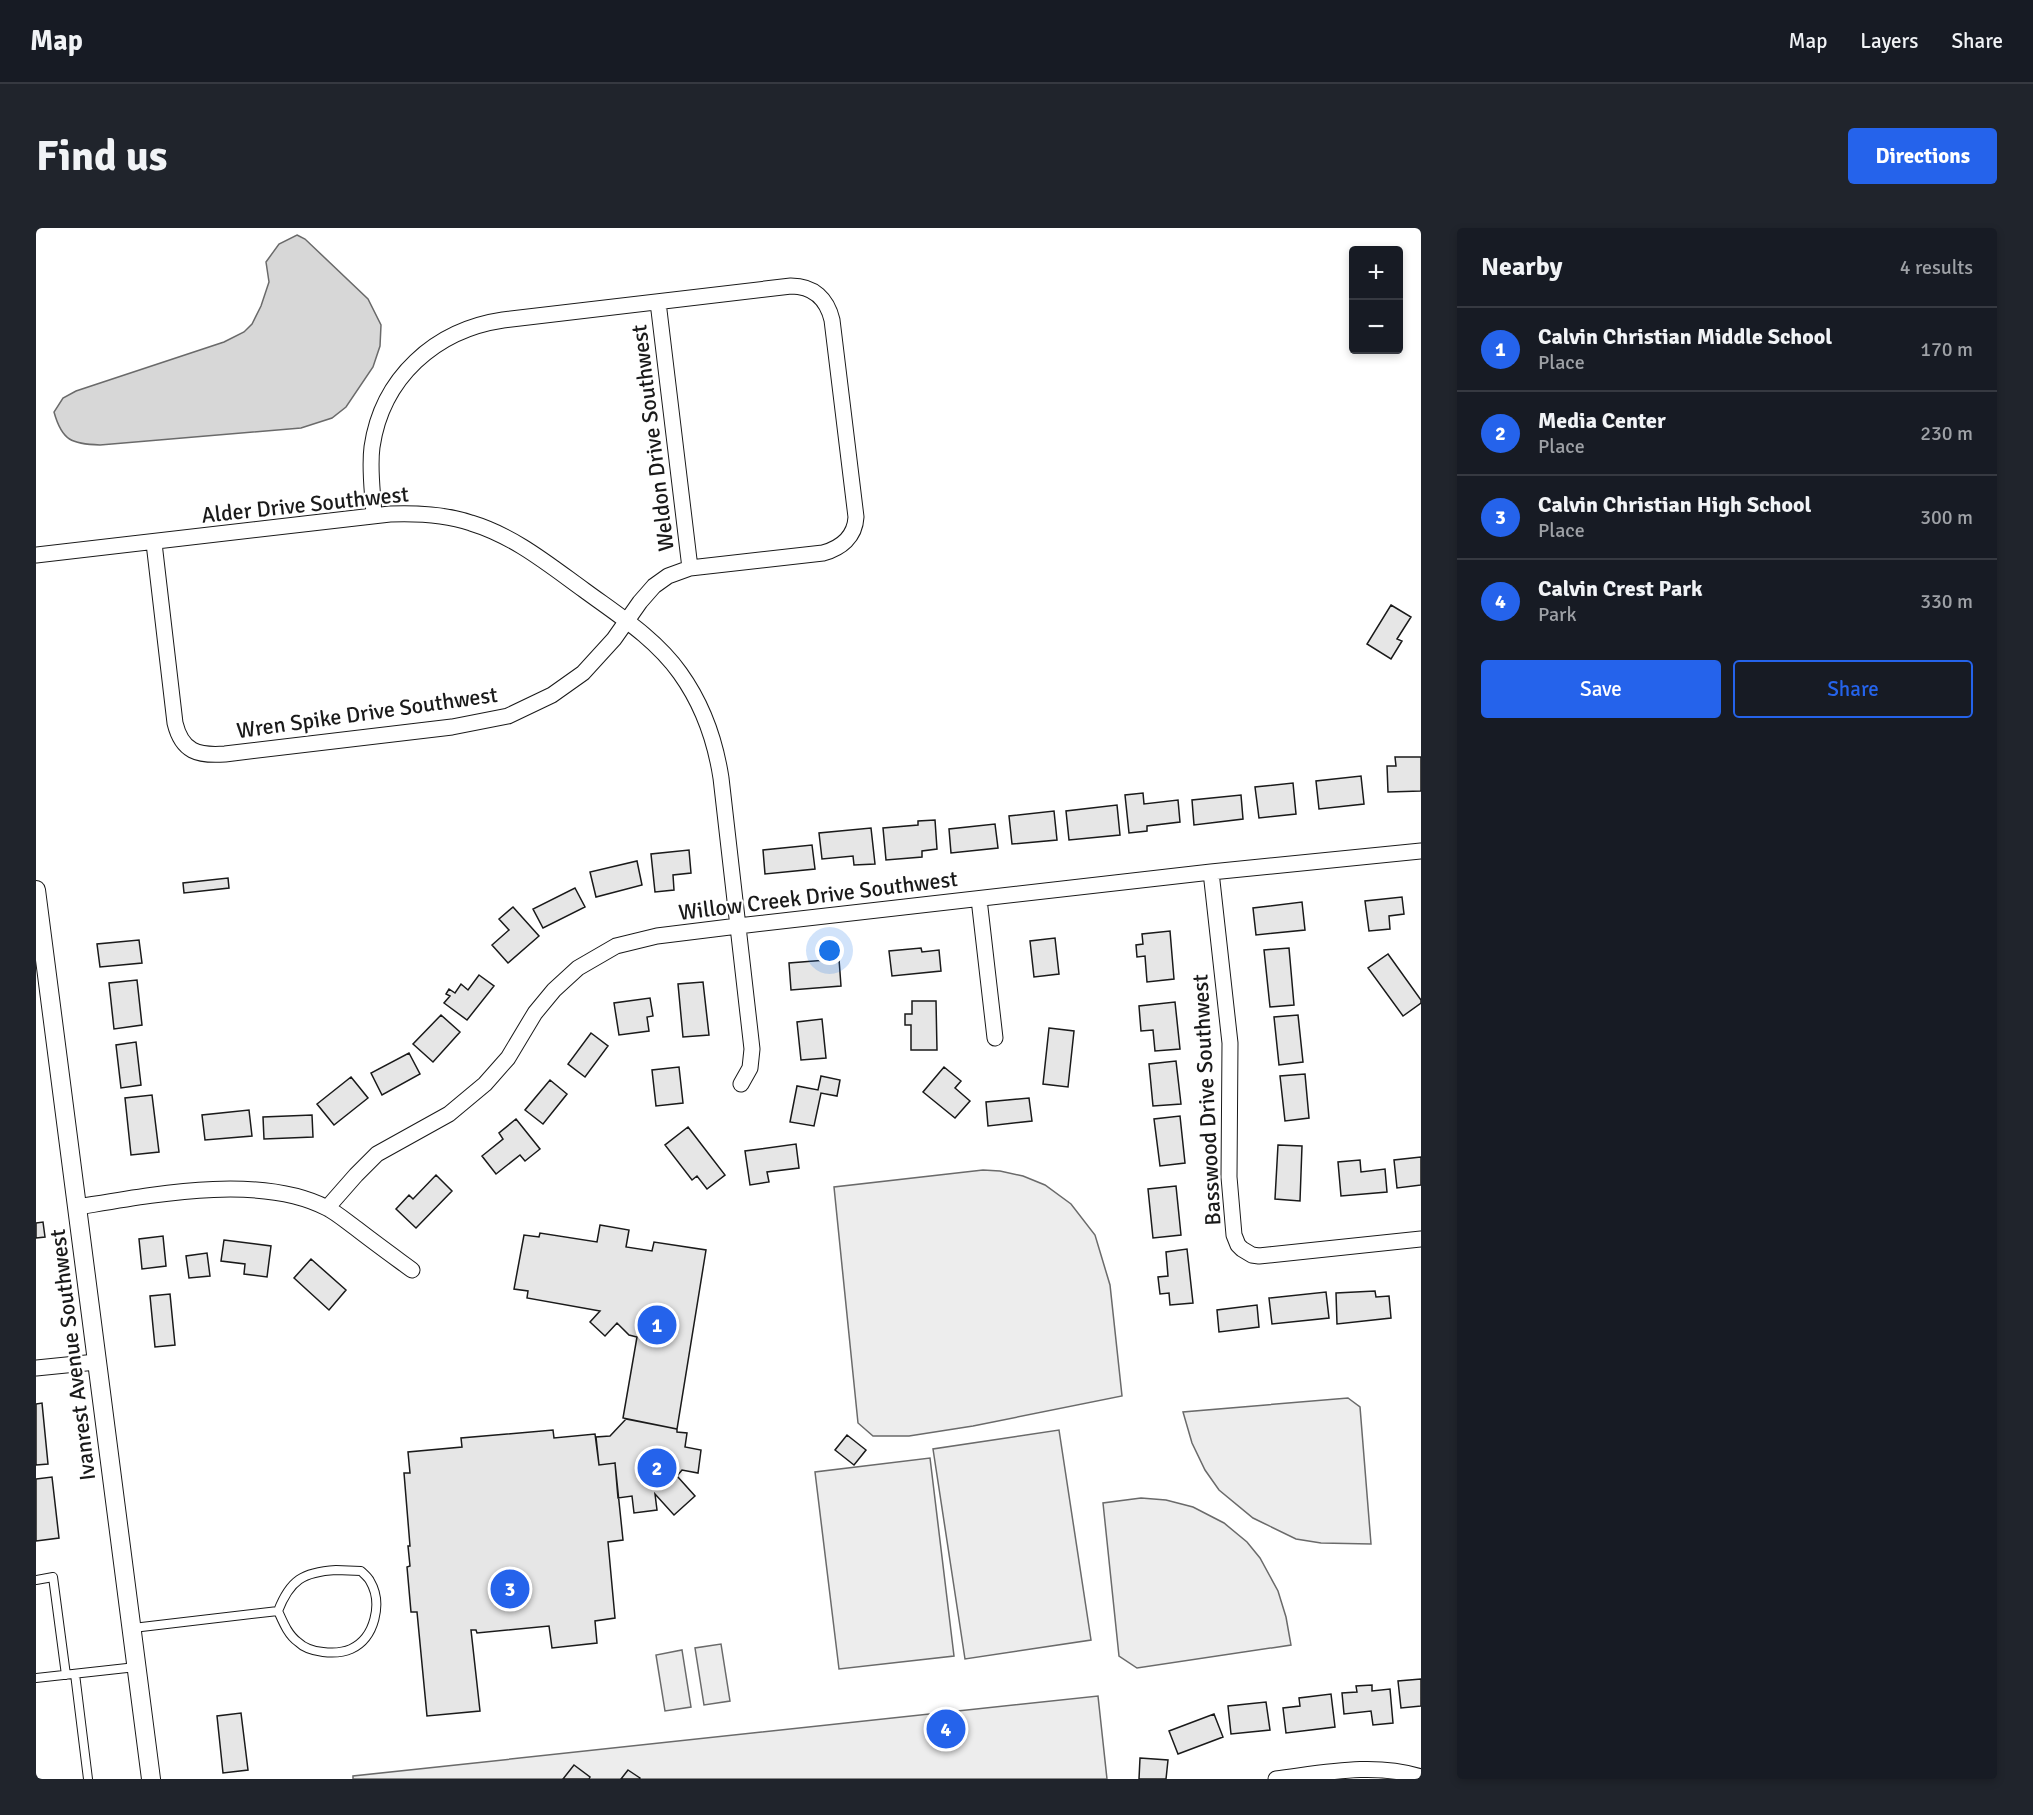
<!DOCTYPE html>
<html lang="en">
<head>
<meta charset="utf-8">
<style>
  :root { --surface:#171b24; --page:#20242c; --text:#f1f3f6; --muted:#9ea1a6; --line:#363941; --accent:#2563eb }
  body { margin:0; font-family:Signika,sans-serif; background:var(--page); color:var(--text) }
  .controls { position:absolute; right:18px; top:18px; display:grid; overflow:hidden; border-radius:6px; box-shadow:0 3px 9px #0003 }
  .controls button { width:54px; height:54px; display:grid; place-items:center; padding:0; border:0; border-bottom:2px solid var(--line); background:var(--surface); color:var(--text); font:30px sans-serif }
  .you { position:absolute; left:794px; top:723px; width:21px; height:21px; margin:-15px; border:4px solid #fff; border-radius:50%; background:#1a73e8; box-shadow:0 0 0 9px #1a73e833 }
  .badge { display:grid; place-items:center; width:39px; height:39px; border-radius:50%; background:var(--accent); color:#fff; font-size:20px; font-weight:700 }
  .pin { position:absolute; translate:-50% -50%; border:3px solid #fff; box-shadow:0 2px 6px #0006 }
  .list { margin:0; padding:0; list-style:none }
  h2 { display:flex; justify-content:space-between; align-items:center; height:78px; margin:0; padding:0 24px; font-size:26px }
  h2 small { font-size:20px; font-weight:400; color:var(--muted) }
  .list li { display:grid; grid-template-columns:39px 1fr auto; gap:18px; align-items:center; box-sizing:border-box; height:84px; padding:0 24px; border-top:2px solid var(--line) }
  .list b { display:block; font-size:22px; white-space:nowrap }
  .list p { margin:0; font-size:20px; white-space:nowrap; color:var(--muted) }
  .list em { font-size:20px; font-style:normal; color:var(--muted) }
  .actions { display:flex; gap:12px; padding:18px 24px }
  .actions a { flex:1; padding:14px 0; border:2px solid var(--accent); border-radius:6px; text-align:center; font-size:21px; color:var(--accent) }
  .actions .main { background:var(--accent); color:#fff }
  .map { position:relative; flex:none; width:1385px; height:1551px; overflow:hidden; border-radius:6px }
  header { display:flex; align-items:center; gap:36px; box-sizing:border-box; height:84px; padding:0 30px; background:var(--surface); border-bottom:2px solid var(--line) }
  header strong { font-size:28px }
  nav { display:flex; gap:33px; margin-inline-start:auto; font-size:21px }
  .intro { display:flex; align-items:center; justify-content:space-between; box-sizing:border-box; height:144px; padding:0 36px }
  h1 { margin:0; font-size:42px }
  .button { padding:15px 27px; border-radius:6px; background:var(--accent); color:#fff; font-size:21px; font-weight:700 }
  main { display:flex; gap:36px; padding:0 36px }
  aside { flex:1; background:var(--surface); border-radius:6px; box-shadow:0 3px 9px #0003 }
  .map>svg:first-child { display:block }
  .built { fill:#ededed; stroke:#6a6a6a; stroke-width:1.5 }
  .water { fill:#d7d7d7; stroke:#6a6a6a; stroke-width:1.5 }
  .building { fill:#e6e6e6; stroke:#1a1a1a; stroke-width:1.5 }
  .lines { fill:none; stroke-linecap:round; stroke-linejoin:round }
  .service-casing { stroke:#1a1a1a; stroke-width:10 }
  .minor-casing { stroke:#1a1a1a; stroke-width:17 }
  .tertiary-casing { stroke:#1a1a1a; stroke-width:20 }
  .service { stroke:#fff; stroke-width:8 }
  .minor { stroke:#fff; stroke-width:15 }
  .tertiary { stroke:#fff; stroke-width:18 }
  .labels { text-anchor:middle; stroke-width:4.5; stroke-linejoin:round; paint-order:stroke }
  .street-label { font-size:22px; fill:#1a1a1a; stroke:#fff }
</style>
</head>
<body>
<header>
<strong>Map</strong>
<nav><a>Map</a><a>Layers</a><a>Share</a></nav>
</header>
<div class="intro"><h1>Find us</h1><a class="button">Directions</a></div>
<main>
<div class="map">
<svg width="1385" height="1551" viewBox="0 0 1385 1551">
  <rect width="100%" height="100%" fill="#fff"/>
  <path class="built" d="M947,942L964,943L987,948L1009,957L1035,976L1059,1007L1074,1057L1086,1168L937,1198L873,1208H837L822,1195L798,959Z
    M1312,1170L1324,1179L1335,1316L1285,1315L1260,1311L1217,1290L1183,1262L1169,1242L1156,1215L1147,1184Z
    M1023,1202L1055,1412L929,1431L897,1221Z
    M894,1230L918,1428L803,1441L779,1244Z
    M1105,1270L1130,1272L1157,1279L1188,1295L1211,1314L1224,1330L1242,1363L1250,1389L1255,1417L1101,1440L1083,1428L1067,1275Z
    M685,1416L694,1473L668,1477L659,1420Z
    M646,1422L655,1479L629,1483L620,1427Z
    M1062,1468L1071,1551H317V1548Z"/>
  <path class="water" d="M261,7L269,11L332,71L345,97L344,118L337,139L310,179L296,190L265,200L64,217C36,216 26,213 18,184L27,170L40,163L188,114L208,104L216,96L225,78L233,54L230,34L243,16Z"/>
  <path class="building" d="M1355,377L1375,389L1361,411L1366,413L1355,431L1331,416Z
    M1359,529H1385V563L1352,564L1351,538H1360Z
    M1325,548L1328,576L1283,581L1280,553Z
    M1257,555L1260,586L1223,590L1219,559Z
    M1107,565L1108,576L1142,572L1144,594L1111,598V603L1093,605L1089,567Z
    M1205,567L1207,591L1158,597L1156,572Z
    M1081,577L1084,607L1033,612L1030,583Z
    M1018,583L1021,612L976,616L973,588Z
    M899,592L901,621L886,623V629L850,632L847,600L882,597V593Z
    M959,596L962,620L915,625L913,601Z
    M835,600L839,636L818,637L817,628L786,631L783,605Z
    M776,617L779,641L729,646L727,622Z
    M653,622L655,645L637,647L638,662L619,664L615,626Z
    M601,633L606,657L560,669L554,644Z
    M192,650L193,660L148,665L147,655Z
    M539,660L549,679L507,700L497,681Z
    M1366,669L1368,686L1353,688L1354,701L1333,703L1329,673Z
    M1266,674L1269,702L1220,707L1217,680Z
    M477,679L503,708L472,735L456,717L473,702L463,691Z
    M1134,703L1138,751L1111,754L1109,728L1101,729L1100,717L1107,716L1106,706Z
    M1019,710L1023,746L998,749L994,713Z
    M103,712L106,735L64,739L61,716Z
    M885,720L886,724L903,722L905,743L856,748L853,723Z
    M1253,720L1258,777L1234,779L1228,722Z
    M1352,726L1385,772V775L1367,788L1332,740Z
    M803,731L805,758L755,762L753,735Z
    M443,747L458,758L431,792L408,775L414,768L410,766L413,761L419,765L425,756L432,762Z
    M101,752L106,797L78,801L73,755Z
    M667,754L673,807L647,809L642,756Z
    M614,770L617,788L611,789L613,803L583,807L578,775Z
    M876,773H900L901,822H875V797H869V786H876Z
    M1139,774L1144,821L1119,823L1117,802L1105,803L1103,778Z
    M405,787L424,804L397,834L377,816Z
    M1262,787L1267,834L1243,837L1238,789Z
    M786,791L790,830L765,832L761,794Z
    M1013,800L1038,803L1032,859L1007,856Z
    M555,805L572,818L549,849L532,836Z
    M100,814L105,857L85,860L80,817Z
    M373,825L384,846L346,867L335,845Z
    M1140,833L1145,876L1117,878L1113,836Z
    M643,839L647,875L620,878L616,842Z
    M908,839L925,853L919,860L934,873L919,890L887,864Z
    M1269,846L1273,890L1249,893L1244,848Z
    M785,848L804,852L801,868L785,865L778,898L754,894L761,858L782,862Z
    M315,849L332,870L298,897L281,876Z
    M514,852L531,866L507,896L489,882Z
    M116,867L123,924L95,927L89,870Z
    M993,870L996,893L952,898L950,874Z
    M213,882L216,908L169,912L166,887Z
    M276,887L277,909L228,911L227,889Z
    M1144,888L1149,935L1124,938L1118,891Z
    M480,891L504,921L489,933L484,927L460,946L446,928L467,911L463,905Z
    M652,899L689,947L671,961L661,948L656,952L629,917Z
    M760,916L763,940L731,944L733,954L714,957L709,923Z
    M1242,917L1266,918L1264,973L1239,971Z
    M1385,929V957L1361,960L1358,932Z
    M1324,932L1325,944L1349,941L1351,964L1305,968L1302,934Z
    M400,947L416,963L380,1000L360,981L373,967L377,971Z
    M1140,958L1145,1007L1117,1010L1112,961Z
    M7,994L9,1009L0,1010V995Z
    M564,997L593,1002L590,1019L616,1023L618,1014L670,1022L641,1201L587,1190L601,1109L593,1107L581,1095L569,1108L554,1094L564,1083L491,1070L492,1063L478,1061L488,1007L503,1009L504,1005L561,1014Z
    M127,1008L130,1038L106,1041L103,1011Z
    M188,1012L235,1018L231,1049L208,1046L209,1036L185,1033Z
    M1151,1021L1157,1075L1134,1077L1133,1065L1124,1066L1122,1049L1132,1048L1130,1024Z
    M171,1025L174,1048L153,1050L150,1028Z
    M275,1031L310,1062L293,1082L258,1050Z
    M1339,1063L1340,1069L1353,1068L1355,1090L1301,1096L1300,1065Z
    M1290,1064L1293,1090L1236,1096L1233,1070Z
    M134,1066L139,1117L119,1119L114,1068Z
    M1221,1077L1223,1099L1183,1104L1181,1082Z
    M6,1175L12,1236L0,1237V1176Z
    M590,1191L641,1201V1204L651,1205L649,1219L665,1222L662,1245L646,1242L641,1248L659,1268L638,1287L619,1266L621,1282L598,1285L596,1268L582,1270L579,1235L563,1237L560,1209L574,1208Z
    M517,1202L518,1210L559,1206L563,1237L579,1235L587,1312L572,1314L579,1390L559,1393L561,1415L516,1420L513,1398L441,1405L440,1402H435L444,1483L391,1488L381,1384H375L371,1339L374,1338L372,1318H374L368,1245H374L372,1224L426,1219L425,1210Z
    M811,1207L830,1222L818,1237L799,1222Z
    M16,1249L23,1310L0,1313V1251Z
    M1385,1451V1478L1365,1480L1362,1453Z
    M1336,1457V1463L1354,1461L1357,1495L1337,1497L1335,1483L1308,1486L1306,1465L1321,1464L1320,1458Z
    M1295,1466L1299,1499L1250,1505L1247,1480L1264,1478L1263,1470Z
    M1230,1474L1234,1502L1195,1506L1192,1478Z
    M205,1485L212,1542L187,1545L181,1488Z
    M1178,1486L1187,1509L1142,1526L1133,1503Z
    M1104,1530L1132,1532L1130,1551H1103Z
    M538,1537L554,1549L553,1551H527Z
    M592,1542L604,1550L603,1551H585Z"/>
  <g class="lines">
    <defs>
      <path id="service" d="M300,1342L325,1343C328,1346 332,1349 334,1353C347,1375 339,1410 315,1421C306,1425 296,1425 287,1424C278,1423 269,1421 262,1414C252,1407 247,1394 242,1383C254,1352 267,1344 300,1342Z
        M0,1352L17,1349L30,1447
        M97,1400L242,1383
        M39,1446L52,1551
        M0,1450L100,1439"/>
      <path id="minor" d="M622,74L654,340
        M118,315L139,495C146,524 162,528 189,526L416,499L472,488L516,467L547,445L578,411L604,374L618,358L632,348L654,340L787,325C805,320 819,309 820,289L796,92C791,71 778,58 755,58L467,92C399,102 346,150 336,219C333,242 337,265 338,288
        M0,327L354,286C381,285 409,286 435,295C478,308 512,336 548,362C582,387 619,410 644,445C667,477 679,511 685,550L716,821L714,840L705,856
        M1175,644L1194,815L1193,949L1198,1007L1202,1017L1206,1021L1216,1027L1223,1028L1385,1011
        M943,671L959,810
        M42,979C114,967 224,945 291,980C301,985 311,994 321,1001C339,1015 357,1028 376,1042
        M291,980L320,947L341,926L413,886L449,856L472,830L499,785L518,762L542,740L580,718L621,708L702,698L1175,644L1385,623
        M0,1140L60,1134
        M1240,1551C1288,1545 1338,1534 1385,1549"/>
      <path id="tertiary" d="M0,662L115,1551"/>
    </defs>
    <use href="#service" class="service-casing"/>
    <use href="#minor" class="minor-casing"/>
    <use href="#tertiary" class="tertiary-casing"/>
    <use href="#service" class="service"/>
    <use href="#minor" class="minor"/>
    <use href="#tertiary" class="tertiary"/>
  </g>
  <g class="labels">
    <g class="street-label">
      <text transform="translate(616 210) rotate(-97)" y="8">Weldon Drive Southwest</text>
      <text transform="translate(269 276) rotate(-6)" y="8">Alder Drive Southwest</text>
      <text transform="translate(331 484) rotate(-8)" y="8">Wren Spike Drive Southwest</text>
      <text transform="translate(782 667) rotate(-7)" y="8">Willow Creek Drive Southwest</text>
      <text transform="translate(1170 872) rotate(-93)" y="8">Basswood Drive Southwest</text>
      <text transform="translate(36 1127) rotate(-97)" y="8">Ivanrest Avenue Southwest</text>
    </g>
  </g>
</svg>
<div class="controls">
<button>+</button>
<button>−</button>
</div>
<div class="you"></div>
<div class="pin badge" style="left:621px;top:1097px">1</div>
<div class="pin badge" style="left:621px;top:1240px">2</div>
<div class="pin badge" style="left:474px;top:1361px">3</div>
<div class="pin badge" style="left:910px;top:1501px">4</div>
</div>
<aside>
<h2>Nearby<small>4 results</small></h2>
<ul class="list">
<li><span class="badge">1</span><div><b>Calvin Christian Middle School</b><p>Place</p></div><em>170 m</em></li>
<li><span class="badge">2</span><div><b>Media Center</b><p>Place</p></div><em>230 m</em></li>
<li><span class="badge">3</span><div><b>Calvin Christian High School</b><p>Place</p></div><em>300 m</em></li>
<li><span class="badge">4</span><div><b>Calvin Crest Park</b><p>Park</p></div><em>330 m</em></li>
</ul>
<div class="actions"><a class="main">Save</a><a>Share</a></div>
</aside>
</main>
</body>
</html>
